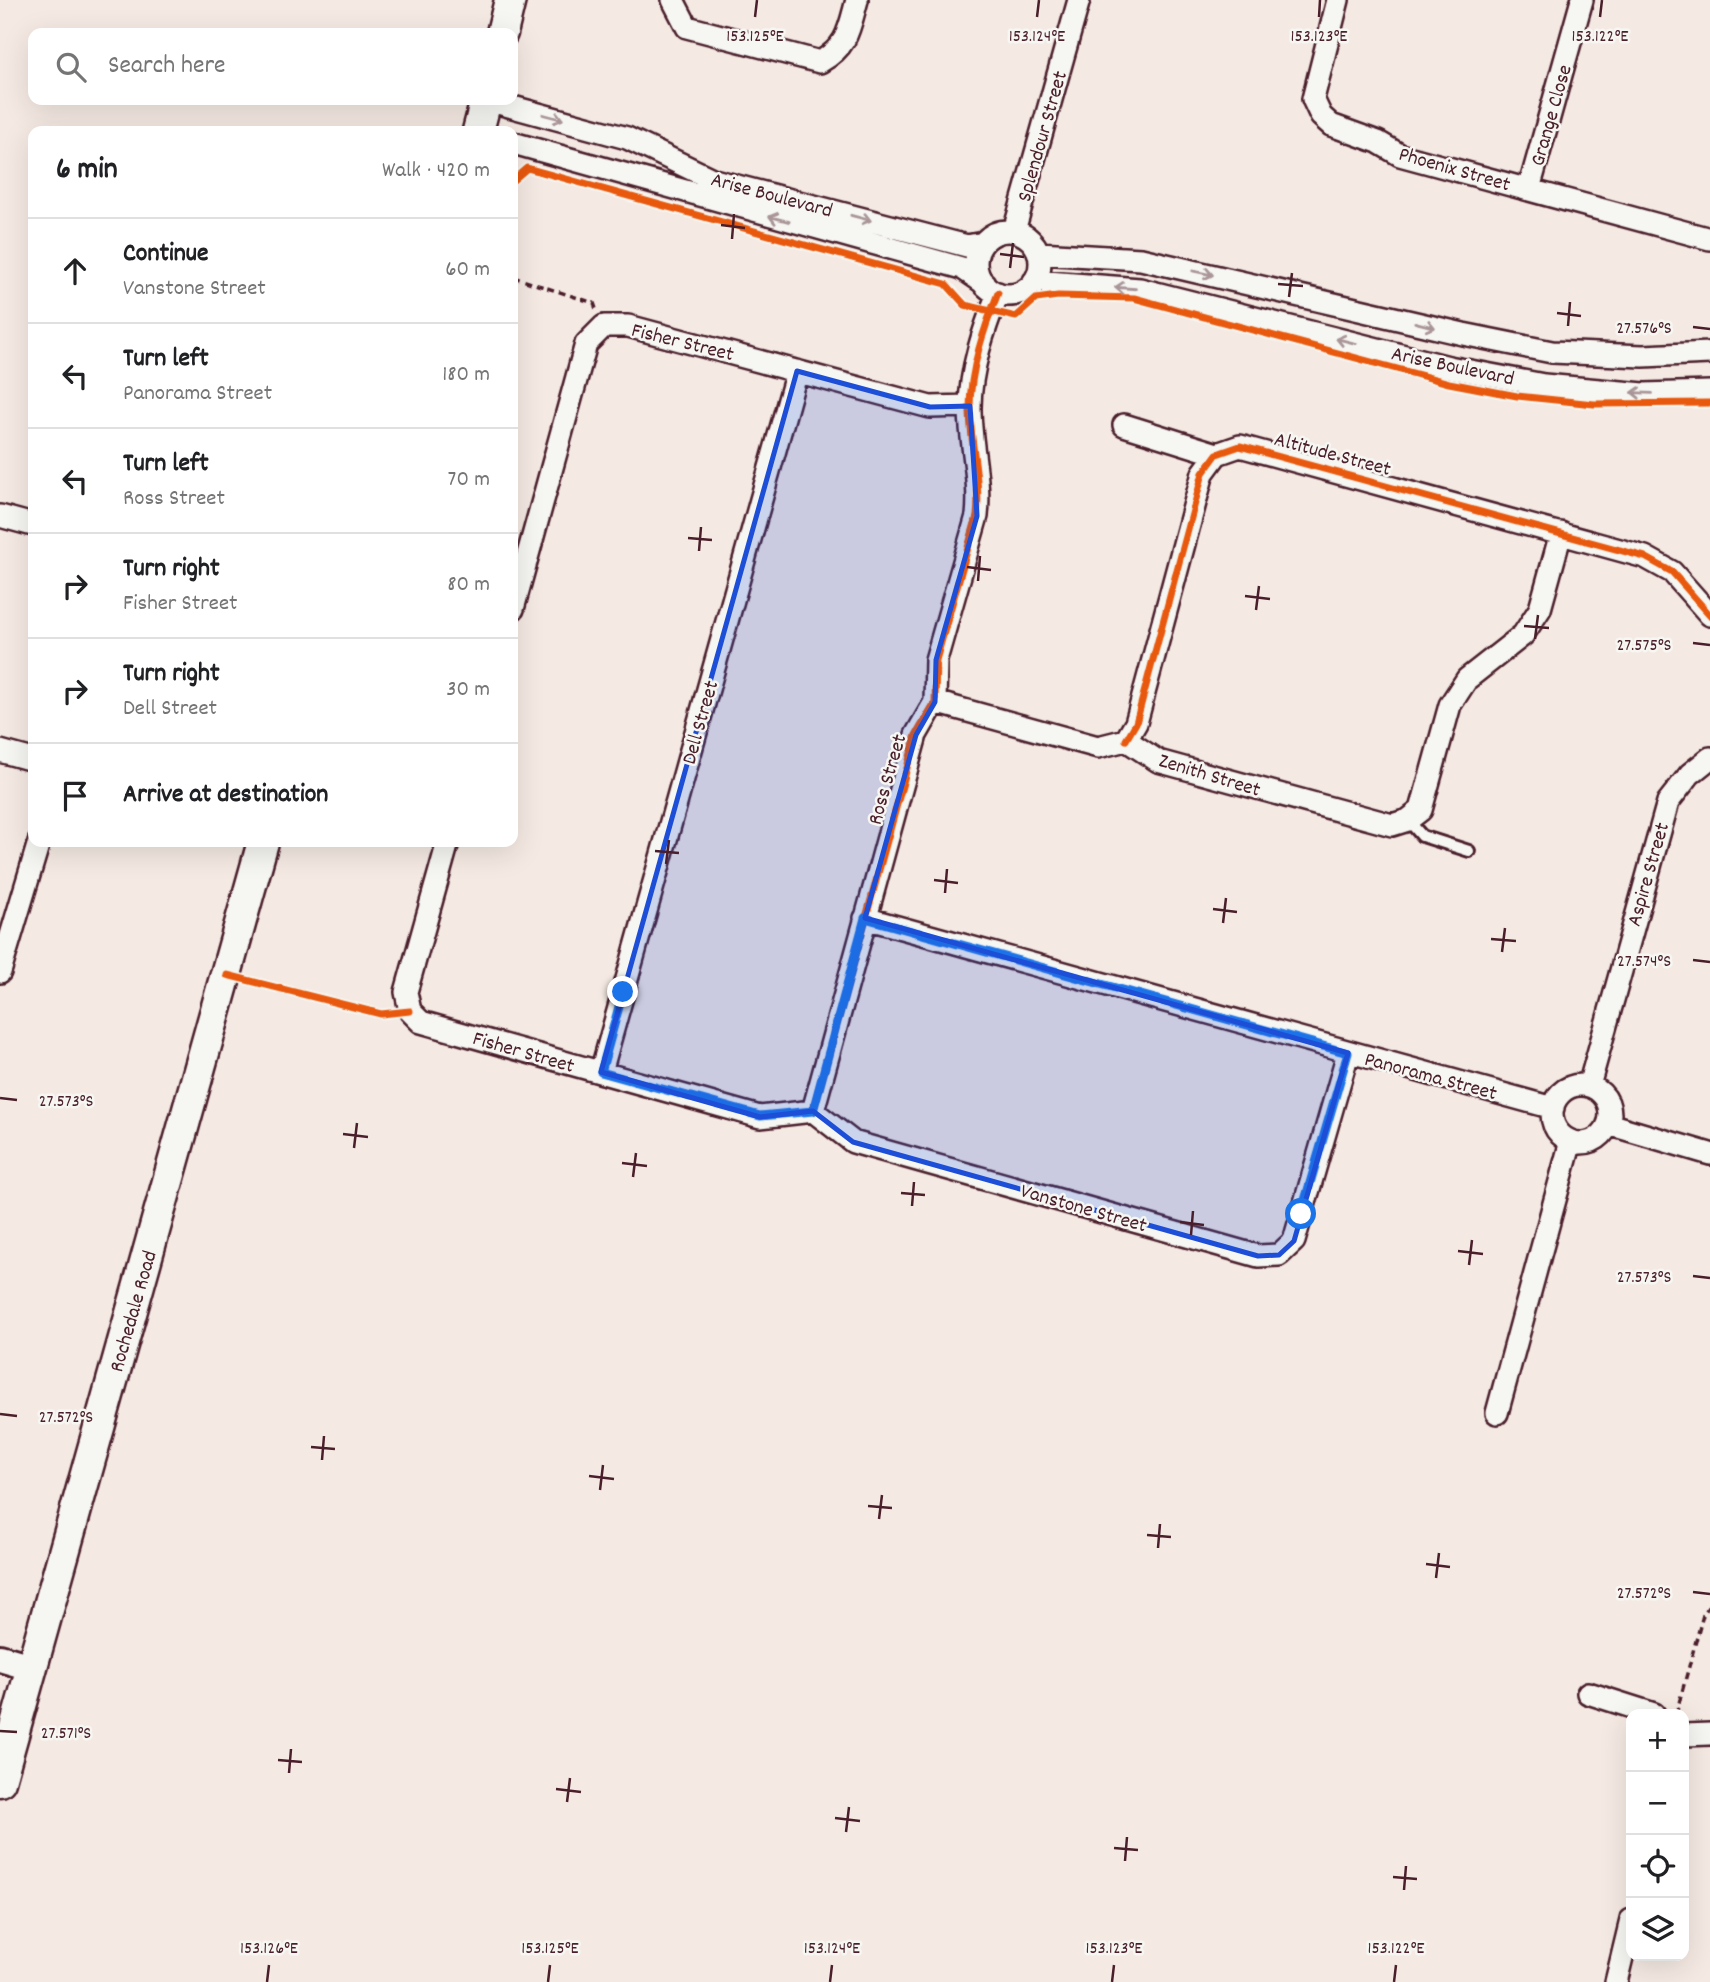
<!DOCTYPE html>
<html lang="en">
<head>
<meta charset="utf-8">
<style>
  :root { --surface:#fff; --page:#f2f2f2; --text:#202124; --muted:#757577; --line:#e0e0e0 }
  body { margin:0; font-family:Dekko,sans-serif; background:var(--page); color:var(--text) }
  .controls { position:absolute; right:21px; bottom:21px; display:grid; overflow:hidden; border-radius:14px; box-shadow:0 7px 28px #0002 }
  .controls button { width:63px; height:63px; display:grid; place-items:center; padding:0; border:0; border-bottom:2px solid var(--line); background:var(--surface); color:var(--text); font:35px sans-serif }
  .stop { position:absolute; width:21px; height:21px; margin:-16px; border:5px solid #1a73e8; border-radius:50%; background:#fff }
  .stop.end { background:#1a73e8; border-color:#fff; box-shadow:0 2px 7px #0008 }
  .list { margin:0; padding:0; list-style:none }
  h2 { display:flex; justify-content:space-between; align-items:center; height:91px; margin:0; padding:0 28px; font-size:30px }
  h2 small { font-size:23px; font-weight:400; color:var(--muted) }
  .list li { display:grid; grid-template-columns:46px 1fr auto; gap:21px; align-items:center; box-sizing:border-box; height:105px; padding:0 28px; border-top:2px solid var(--line) }
  .list b { display:block; font-size:26px; white-space:nowrap }
  .list p { margin:0; font-size:23px; white-space:nowrap; color:var(--muted) }
  .list em { font-size:23px; font-style:normal; color:var(--muted) }
  .icon { flex:none; width:38px; height:38px; fill:none; stroke:currentColor; stroke-width:2; stroke-linecap:round; stroke-linejoin:round }
  .map { position:relative; flex:none; width:1710px; height:1982px; overflow:hidden }
  .search { position:absolute; background:var(--surface); box-shadow:0 7px 28px #0002; left:28px; top:28px; width:490px; height:77px; display:flex; align-items:center; gap:18px; box-sizing:border-box; padding:0 24px; border-radius:14px; color:var(--muted); font-size:26px }
  .panel { position:absolute; background:var(--surface); box-shadow:0 7px 28px #0002; left:28px; top:126px; width:490px; height:721px; border-radius:14px }
  .map>svg:first-child { display:block }
  .lines { fill:none; stroke-linecap:round; stroke-linejoin:round }
  .service-casing { stroke:#4a1f2b; stroke-width:16 }
  .minor-casing { stroke:#4a1f2b; stroke-width:26 }
  .tertiary-casing { stroke:#4a1f2b; stroke-width:32 }
  .secondary-casing { stroke:#4a1f2b; stroke-width:35 }
  .path { stroke:#4a1f2b; stroke-width:3.5; stroke-dasharray:7 5; stroke-linecap:butt }
  .service { stroke:#f6f6f2; stroke-width:10 }
  .minor { stroke:#f6f6f2; stroke-width:21 }
  .tertiary { stroke:#f6f6f2; stroke-width:26 }
  .secondary { stroke:#f6f6f2; stroke-width:30 }
  .cycleway-casing { stroke:#f6f6f2; stroke-width:11 }
  .cycleway { stroke:#e8590c; stroke-width:7 }
  .oneway { stroke:#a99598 }
  .route { stroke:#1a73e8; stroke-width:9 }
  .marked { fill:#1d4ed8; fill-opacity:0.2; stroke:#1d4ed8; stroke-width:5; stroke-linejoin:round }
  .ticks { fill:none; stroke:#4a1f2b; stroke-width:2.5 }
  .labels { text-anchor:middle; stroke-width:5; stroke-linejoin:round; paint-order:stroke }
  .street-label { font-size:21px; fill:#4a1f2b; stroke:#f6f6f2 }
  .ticks-label { font-size:18px; text-anchor:middle; fill:#4a1f2b; stroke:#f6f6f2; stroke-width:5; stroke-linejoin:round; paint-order:stroke }
</style>
</head>
<body>
<div class="map">
<svg width="1710" height="1982" viewBox="0 0 1710 1982">
  <rect width="100%" height="100%" fill="#f5eae3"/>
  <filter id="ink" filterUnits="userSpaceOnUse"><feTurbulence type="fractalNoise" baseFrequency=".0143" numOctaves="2"/><feDisplacementMap in="SourceGraphic" scale="14" xChannelSelector="R" yChannelSelector="G"/><feConvolveMatrix kernelMatrix="1 2 1 2 8 2 1 2 1" color-interpolation-filters="sRGB"/></filter>
  <g filter="url(#ink)">
    <g class="lines">
      <defs>
        <path id="service" d="M1408,820L1422,836L1469,851"/>
        <path id="minor" d="M673,0L687,27L820,62C848,46 849,29 857,0
          M1338,0L1313,99L1321,116L1331,125L1378,142L1400,155L1710,239
          M487,100L627,138L714,180L967,246L983,243
          M513,143L962,268L984,283
          M1529,189L1582,0
          M1014,231L1079,0
          M976 263a32 32 0 1 1 64 0a32 32 0 1 1-64 0Z
          M1039,253L1141,259L1463,334L1552,352L1643,356L1710,353
          M1034,281L1140,289L1449,367L1544,385L1644,394L1710,392
          M1124,425L1217,454
          M0,516L33,525
          M513,609L586,344L604,326H628L930,407L970,406
          M935,702L1098,747L1126,740L1158,761L1392,825L1408,820L1421,810L1450,705L1467,679L1523,635L1540,609L1561,533
          M1126,740L1136,723L1203,473L1217,454L1240,446L1645,557L1672,572L1710,615
          M0,751L33,760
          M448,842L406,992L410,1011L421,1022L760,1117L813,1111
          M865,918L1553,1108
          M0,972L39,842
          M601,1072L797,371
          M1552 1114a29 29 0 1 1 58 0a29 29 0 1 1-58 0Z
          M1589,1086L1668,802L1690,774L1710,758
          M813,1111L916,735L935,702L936,660L977,516C981,480 970,444 970,408C970,369 984,329 998,293
          M813,1111L853,1142L1258,1256L1279,1255L1294,1241L1348,1053
          M1608,1124L1710,1154
          M1497,1413L1571,1141
          M1588,1693L1654,1714
          M1684,1735L1710,1734
          M1616,1982L1631,1920"/>
        <path id="tertiary" d="M0,1658L31,1667"/>
        <path id="secondary" d="M502,33L510,0
          M478,131L486,100
          M0,1781L263,842"/>
      </defs>
      <use href="#service" class="service-casing"/>
      <use href="#minor" class="minor-casing"/>
      <use href="#tertiary" class="tertiary-casing"/>
      <use href="#secondary" class="secondary-casing"/>
      <path class="path" d="M513,277L594,303L596,309
        M1676,1714L1703,1615L1710,1604"/>
      <use href="#service" class="service"/>
      <use href="#minor" class="minor"/>
      <use href="#tertiary" class="tertiary"/>
      <use href="#secondary" class="secondary"/>
      <defs>
        <path id="cycleway" d="M513,180L527,168L946,284L965,305L1016,317L1036,299L1058,296L1134,298L1449,383L1517,396L1594,404L1710,403
          M1126,740L1136,723L1203,473L1217,454L1240,446L1645,557L1672,572L1710,615
          M227,975L381,1014L410,1011
          M813,1111L916,735L935,702L936,660L977,516C981,480 970,444 970,408C970,369 984,329 998,293"/>
      </defs>
      <use href="#cycleway" class="cycleway-casing"/>
      <use href="#cycleway" class="cycleway"/>
    </g>
    <defs><path id="oneway-shaft" d="M-6 0H5M1.5-3L5.5 0L1.5 3" fill="none" stroke-width="1.6" stroke-linecap="round" stroke-linejoin="round" transform="scale(1.75)"/></defs>
    <g class="oneway">
      <use href="#oneway-shaft" transform="translate(553 117) rotate(15)"/>
      <use href="#oneway-shaft" transform="translate(861 218) rotate(15)"/>
      <use href="#oneway-shaft" transform="translate(779 219) rotate(-165)"/>
      <use href="#oneway-shaft" transform="translate(1203 273) rotate(12)"/>
      <use href="#oneway-shaft" transform="translate(1125 288) rotate(-176)"/>
      <use href="#oneway-shaft" transform="translate(1425 325) rotate(14)"/>
      <use href="#oneway-shaft" transform="translate(1346 341) rotate(-166)"/>
      <use href="#oneway-shaft" transform="translate(1642 393) rotate(-178)"/>
    </g>
  </g>
  <g class="lines" filter="url(#ink)">
    <path class="route" d="M623,992L601,1072L760,1116L813,1111L865,918L1348,1053L1301,1214"/>
  </g>
  <path class="marked" d="M797,371L930,407L970,406L977,516L936,660L935,702L916,735L865,918L1348,1053L1294,1241L1279,1255L1258,1256L853,1142L813,1111L760,1117L601,1072Z"/>
  <path class="ticks" d="M755,17L757,0M1037,17L1039,0M1319,17L1320,0M1600,17L1602,0M721,225L745,228M732,239L734,214M1000,254L1024,257M1010,268L1013,243M1278,284L1303,286M1289,297L1292,273M1557,313L1581,316M1568,326L1570,302M1693,327L1710,329M688,538L712,540M699,551L701,527M967,567L991,570M978,581L980,556M1245,596L1270,599M1256,610L1259,586M1524,626L1549,628M1535,639L1538,615M1693,643L1710,645M655,851L679,853M666,864L669,840M934,880L958,883M945,893L947,869M1213,909L1237,912M1223,923L1226,898M1491,939L1516,941M1502,952L1505,928M1693,960L1710,962M0,1098L17,1100M343,1134L368,1137M354,1148L357,1123M622,1163L647,1166M633,1177L636,1153M901,1193L925,1195M912,1206L914,1182M1180,1222L1204,1225M1191,1235L1193,1211M1458,1251L1483,1254M1469,1265L1472,1240M1693,1276L1710,1278M0,1414L17,1416M311,1447L335,1449M322,1460L324,1436M589,1476L614,1479M600,1490L603,1465M868,1506L892,1508M879,1519L882,1495M1147,1535L1171,1537M1158,1548L1160,1524M1426,1564L1450,1567M1436,1578L1439,1553M1693,1592L1710,1594M0,1731L17,1732M278,1760L302,1762M289,1773L291,1749M556,1789L581,1792M567,1802L570,1778M835,1818L860,1821M846,1832L849,1807M1114,1848L1138,1850M1125,1861L1127,1837M1393,1877L1417,1879M1404,1890L1406,1866M267,1982L269,1965M548,1982L550,1965M830,1982L832,1965M1112,1982L1114,1965M1394,1982L1396,1965"/>
  <g class="labels">
    <g class="street-label">
      <text transform="translate(1550 115) rotate(-74)" y="7">Grange Close</text>
      <text transform="translate(1041 136) rotate(-74)" y="7">Splendour Street</text>
      <text transform="translate(1455 168) rotate(16)" y="7">Phoenix Street</text>
      <text transform="translate(772 194) rotate(15)" y="7">Arise Boulevard</text>
      <text transform="translate(683 341) rotate(14)" y="7">Fisher Street</text>
      <text transform="translate(1453 365) rotate(12)" y="7">Arise Boulevard</text>
      <text transform="translate(1333 453) rotate(15)" y="7">Altitude Street</text>
      <text transform="translate(699 722) rotate(-74)" y="7">Dell Street</text>
      <text transform="translate(1210 774) rotate(17)" y="7">Zenith Street</text>
      <text transform="translate(886 779) rotate(-74)" y="7">Ross Street</text>
      <text transform="translate(1647 874) rotate(-74)" y="7">Aspire Street</text>
      <text transform="translate(524 1051) rotate(16)" y="7">Fisher Street</text>
      <text transform="translate(1431 1075) rotate(15)" y="7">Panorama Street</text>
      <text transform="translate(1084 1207) rotate(16)" y="7">Vanstone Street</text>
      <text transform="translate(132 1311) rotate(-74)" y="7">Rochedale Road</text>
    </g>
  </g>
  <g class="ticks-label">
    <text x="755" y="41">153.125°E</text>
    <text x="1037" y="41">153.124°E</text>
    <text x="1319" y="41">153.123°E</text>
    <text x="1600" y="41">153.122°E</text>
    <text x="1644" y="333">27.576°S</text>
    <text x="1644" y="650">27.575°S</text>
    <text x="1644" y="966">27.574°S</text>
    <text x="66" y="1106">27.573°S</text>
    <text x="1644" y="1282">27.573°S</text>
    <text x="66" y="1422">27.572°S</text>
    <text x="1644" y="1598">27.572°S</text>
    <text x="66" y="1738">27.571°S</text>
    <text x="269" y="1953">153.126°E</text>
    <text x="550" y="1953">153.125°E</text>
    <text x="832" y="1953">153.124°E</text>
    <text x="1114" y="1953">153.123°E</text>
    <text x="1396" y="1953">153.122°E</text>
  </g>
</svg>
<div class="controls">
<button>+</button>
<button>−</button>
<button><svg class="icon" aria-label="locate" viewBox="0 0 24 24"><circle cx="12" cy="12" r="6"/><path d="M12 2v4M12 18v4M2 12h4M18 12h4"/></svg></button>
<button><svg class="icon" aria-label="layers" viewBox="0 0 24 24"><path d="M12 4l9 5-9 5-9-5zM3 14l9 5 9-5"/></svg></button>
</div>
<div class="stop" style="left:1301px;top:1214px"></div>
<div class="stop end" style="left:623px;top:992px"></div>
<div class="search"><svg class="icon" aria-label="search" viewBox="0 0 24 24"><circle cx="10" cy="10" r="6"/><path d="M15 15l6 6"/></svg>Search here</div>
<section class="panel">
<h2>6 min<small>Walk · 420 m</small></h2>
<ul class="list">
<li><svg class="icon" aria-label="ahead" viewBox="0 0 24 24"><path d="M12 20V5M6 11l6-6 6 6"/></svg><div><b>Continue</b><p>Vanstone Street</p></div><em>60 m</em></li>
<li><svg class="icon" aria-label="left" viewBox="0 0 24 24"><path d="M17 20v-9H6M10 6l-5 5 5 5"/></svg><div><b>Turn left</b><p>Panorama Street</p></div><em>180 m</em></li>
<li><svg class="icon" aria-label="left" viewBox="0 0 24 24"><path d="M17 20v-9H6M10 6l-5 5 5 5"/></svg><div><b>Turn left</b><p>Ross Street</p></div><em>70 m</em></li>
<li><svg class="icon" aria-label="right" viewBox="0 0 24 24"><path d="M7 20v-9h11M14 6l5 5-5 5"/></svg><div><b>Turn right</b><p>Fisher Street</p></div><em>80 m</em></li>
<li><svg class="icon" aria-label="right" viewBox="0 0 24 24"><path d="M7 20v-9h11M14 6l5 5-5 5"/></svg><div><b>Turn right</b><p>Dell Street</p></div><em>30 m</em></li>
<li><svg class="icon" aria-label="arrive" viewBox="0 0 24 24"><path d="M6 21V4h12l-3 4 3 4H6"/></svg><div><b>Arrive at destination</b></div></li>
</ul>
</section>
</div>
</body>
</html>
